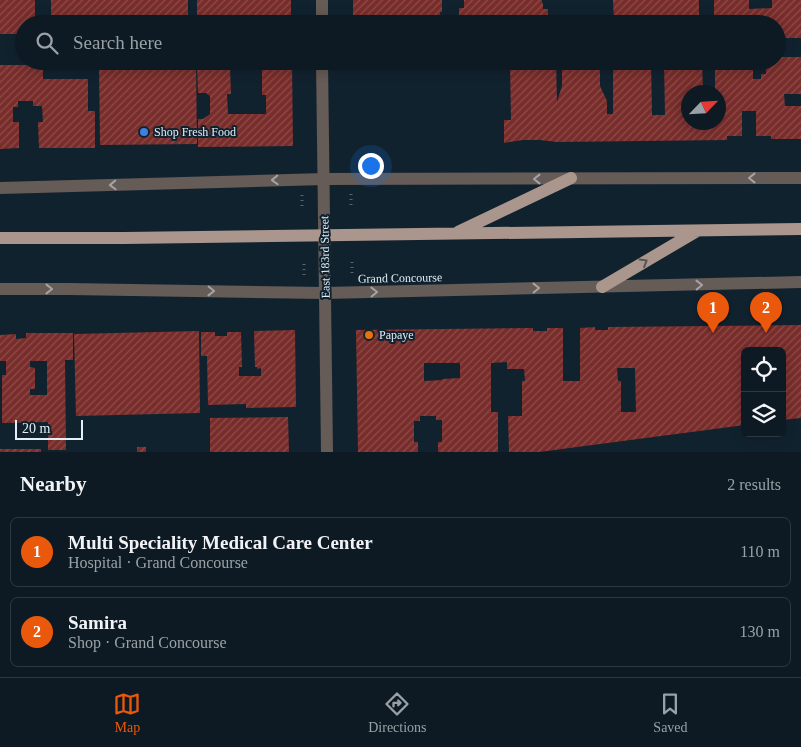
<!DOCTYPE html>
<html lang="en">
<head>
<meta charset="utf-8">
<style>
  :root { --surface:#0d1a23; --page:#1b2730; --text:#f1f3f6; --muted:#9aa1a6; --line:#2d3841; --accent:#ea580c }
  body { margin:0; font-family:Georgia,serif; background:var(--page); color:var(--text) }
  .controls { position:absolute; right:15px; bottom:15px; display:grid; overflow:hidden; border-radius:8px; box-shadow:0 2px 12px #0003 }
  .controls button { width:45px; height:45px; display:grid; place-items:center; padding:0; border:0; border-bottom:1px solid var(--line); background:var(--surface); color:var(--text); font:25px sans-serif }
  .compass { position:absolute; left:681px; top:85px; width:45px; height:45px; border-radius:50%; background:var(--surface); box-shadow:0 2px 12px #0003; rotate:65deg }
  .scale { position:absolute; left:15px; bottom:12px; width:68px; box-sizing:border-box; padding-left:5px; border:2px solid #e3eef6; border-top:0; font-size:14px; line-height:18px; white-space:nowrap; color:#e3eef6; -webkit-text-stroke:4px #11222f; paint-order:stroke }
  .you { position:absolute; left:370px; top:165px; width:18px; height:18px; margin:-12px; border:4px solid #fff; border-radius:50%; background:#1a73e8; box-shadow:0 0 0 8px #1a73e833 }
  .badge { display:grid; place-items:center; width:32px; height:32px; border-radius:50%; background:var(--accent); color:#fff; font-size:16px; font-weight:700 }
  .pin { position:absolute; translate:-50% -41px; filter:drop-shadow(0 1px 2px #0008) }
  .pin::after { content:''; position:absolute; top:26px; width:18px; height:15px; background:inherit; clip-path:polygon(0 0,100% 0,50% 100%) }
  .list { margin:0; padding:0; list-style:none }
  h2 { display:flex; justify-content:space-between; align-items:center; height:65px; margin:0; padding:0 20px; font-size:21px }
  h2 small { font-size:16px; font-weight:400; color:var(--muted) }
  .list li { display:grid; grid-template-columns:32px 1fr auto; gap:15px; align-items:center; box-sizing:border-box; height:70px; margin:0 10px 10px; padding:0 10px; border:1px solid var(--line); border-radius:8px }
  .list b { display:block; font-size:19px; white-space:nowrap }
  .list p { margin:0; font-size:16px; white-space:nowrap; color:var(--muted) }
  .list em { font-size:16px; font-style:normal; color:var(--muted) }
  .icon { flex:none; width:28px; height:28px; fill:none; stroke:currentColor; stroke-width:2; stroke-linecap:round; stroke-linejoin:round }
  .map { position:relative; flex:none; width:801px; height:452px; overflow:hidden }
  .search { position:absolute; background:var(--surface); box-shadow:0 2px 12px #0003; left:15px; right:15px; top:15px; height:55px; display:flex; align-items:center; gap:12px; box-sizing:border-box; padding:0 18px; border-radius:28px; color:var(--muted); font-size:19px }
  .sheet { height:225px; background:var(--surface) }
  nav { display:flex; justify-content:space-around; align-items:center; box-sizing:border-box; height:70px; border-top:1px solid var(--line); background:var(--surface); font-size:14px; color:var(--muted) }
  nav a { display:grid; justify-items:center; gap:2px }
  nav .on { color:var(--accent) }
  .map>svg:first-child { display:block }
  .building { fill:url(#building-hatch); fill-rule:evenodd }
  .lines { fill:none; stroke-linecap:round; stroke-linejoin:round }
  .path { stroke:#586773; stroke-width:3; stroke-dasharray:1 4; stroke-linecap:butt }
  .minor { stroke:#655b57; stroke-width:12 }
  .major { stroke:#ab968d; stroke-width:12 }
  .oneway { stroke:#a4a4a6 }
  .oneway2 { stroke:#565659 }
  .shop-dot { fill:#3f7fe0; stroke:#11222f; stroke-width:2 }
  .food-dot { fill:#e8710a; stroke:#11222f; stroke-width:2 }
  .labels { text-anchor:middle; stroke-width:4; stroke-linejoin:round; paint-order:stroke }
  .poi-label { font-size:12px; fill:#e3eef6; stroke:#11222f; text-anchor:start }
  .street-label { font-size:12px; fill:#e3eef6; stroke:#11222f }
</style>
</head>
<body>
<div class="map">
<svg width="801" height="452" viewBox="0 0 801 452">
  <defs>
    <pattern id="building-hatch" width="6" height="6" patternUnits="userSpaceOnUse" patternTransform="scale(1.25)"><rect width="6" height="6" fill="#792d2b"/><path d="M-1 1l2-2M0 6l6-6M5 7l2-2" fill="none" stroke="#8c4c4a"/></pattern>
  </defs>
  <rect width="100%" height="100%" fill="#11222f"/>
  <path class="building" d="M0,0H35V24H24V34H0Z
    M51,0H188V24H132V21H119V15H112V24H51Z
    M197,0H291V24H197Z
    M353,0H442V12H440L441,24H353Z
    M464,0H542V3H543V9H548V23L459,24V8H464Z
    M613,0H699V24H614Z
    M714,0H749V9L772,8V0H801V38H777V24H714Z
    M561,19H600V24H561Z
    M777,57H801V94H784L785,106H801V139H771V136H756V111H742V136H727V140L557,142L540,140H523L504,143V120H511L510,61H556L557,102L562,86V61H600V86L607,101V114H613V62L651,61L652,115H665L664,61H702L703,92H688V122H718V92H715V61H753V79H761V74H766V61H777Z
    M196,63L197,144L100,145L99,65Z
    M262,64H292L293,146L198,147V119H203L210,114V96L206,93H198L197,67H230L231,94H227L228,114H266V95H262Z
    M0,65H43V79H88V111H95V148H39L38,122H43L42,106H33V101H18V107H13V122H19V148L0,149Z
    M801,325V418L782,420V351H745V425L539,452H509L508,416H522V381H525L524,369H507V362L491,363V412H498V452H438V442H442V420H436V416H420V421H414V442H418V452H358L356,330L533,328V331H547V328H563V381H580V328L595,327V330H608V327ZM424,363H460V378L442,379V380L424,381ZM617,368H635L636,412H621V381H618Z
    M295,330L296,407L246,408V404L208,405L207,356H201V332H215V336H227V332H241L242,367H239V376H261V368L257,369V367H255L254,331Z
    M199,331L200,413L76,416L74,334Z
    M26,333H73V360H65L66,450H48V422L2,423V375H6V361H0V335L16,334V339L26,338ZM30,361H47V395H30V389H35V368L30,367Z
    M288,417L289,452H210V418Z
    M137,447H146V452H137Z
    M0,449H41V452H0Z"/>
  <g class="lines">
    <path class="path" d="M351,194V209
      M302,195V209
      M352,262V276
      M304,264V276"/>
    <path class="minor" d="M322,0V24
      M322,61L327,452
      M0,188L324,179L801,178
      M0,289H69L325,293L801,282"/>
    <path class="major" d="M458,232L571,178
      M0,238H124L801,229
      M602,287L697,231"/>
  </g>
  <defs><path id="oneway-chevron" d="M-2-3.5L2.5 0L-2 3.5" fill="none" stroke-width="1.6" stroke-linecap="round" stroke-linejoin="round" transform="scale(1.25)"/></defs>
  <g class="oneway">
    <use href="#oneway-chevron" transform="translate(752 178) rotate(180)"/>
    <use href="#oneway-chevron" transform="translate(537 179) rotate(180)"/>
    <use href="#oneway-chevron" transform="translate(275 180) rotate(178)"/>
    <use href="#oneway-chevron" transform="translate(113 185) rotate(178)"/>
    <use href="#oneway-chevron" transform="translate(699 285) rotate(-1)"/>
    <use href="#oneway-chevron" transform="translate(536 288) rotate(-1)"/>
    <use href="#oneway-chevron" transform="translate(49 289)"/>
    <use href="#oneway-chevron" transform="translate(211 291) rotate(1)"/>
    <use href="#oneway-chevron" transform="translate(374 292) rotate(-1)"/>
  </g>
  <use class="oneway2" href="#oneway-chevron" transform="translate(644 262) rotate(-31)"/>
  <circle class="shop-dot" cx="144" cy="132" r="5"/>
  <circle class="food-dot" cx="369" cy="335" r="5"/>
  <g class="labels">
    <g class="poi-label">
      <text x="154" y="136">Shop Fresh Food</text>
      <text x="379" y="339">Papaye</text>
    </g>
    <g class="street-label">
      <text transform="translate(325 257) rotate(-91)" y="4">East 183rd Street</text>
      <text transform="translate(400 278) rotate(-1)" y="4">Grand Concourse</text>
    </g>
  </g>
</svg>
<div class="controls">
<button><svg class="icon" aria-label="locate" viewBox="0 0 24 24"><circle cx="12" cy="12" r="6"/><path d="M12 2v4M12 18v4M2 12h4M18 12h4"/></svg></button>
<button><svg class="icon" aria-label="layers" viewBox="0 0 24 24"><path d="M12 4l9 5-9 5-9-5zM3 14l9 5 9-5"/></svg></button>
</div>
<svg class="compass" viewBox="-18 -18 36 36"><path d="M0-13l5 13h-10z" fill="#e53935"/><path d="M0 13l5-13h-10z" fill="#9aa1a6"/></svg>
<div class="scale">20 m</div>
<div class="you"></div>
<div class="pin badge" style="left:713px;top:333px">1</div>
<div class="pin badge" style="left:766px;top:333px">2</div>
<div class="search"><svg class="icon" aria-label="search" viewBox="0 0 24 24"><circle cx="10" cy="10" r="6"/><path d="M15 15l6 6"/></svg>Search here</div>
</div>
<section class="sheet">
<h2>Nearby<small>2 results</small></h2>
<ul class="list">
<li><span class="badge">1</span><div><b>Multi Speciality Medical Care Center</b><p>Hospital · Grand Concourse</p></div><em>110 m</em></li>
<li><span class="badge">2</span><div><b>Samira</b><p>Shop · Grand Concourse</p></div><em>130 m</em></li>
</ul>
</section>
<nav>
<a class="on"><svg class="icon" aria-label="map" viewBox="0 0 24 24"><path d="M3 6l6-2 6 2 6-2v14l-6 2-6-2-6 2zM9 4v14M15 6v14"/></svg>Map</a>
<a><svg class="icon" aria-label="directions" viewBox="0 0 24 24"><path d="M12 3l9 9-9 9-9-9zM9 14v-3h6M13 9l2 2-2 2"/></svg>Directions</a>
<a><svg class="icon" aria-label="saved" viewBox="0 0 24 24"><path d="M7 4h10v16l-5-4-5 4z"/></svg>Saved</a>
</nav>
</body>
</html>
